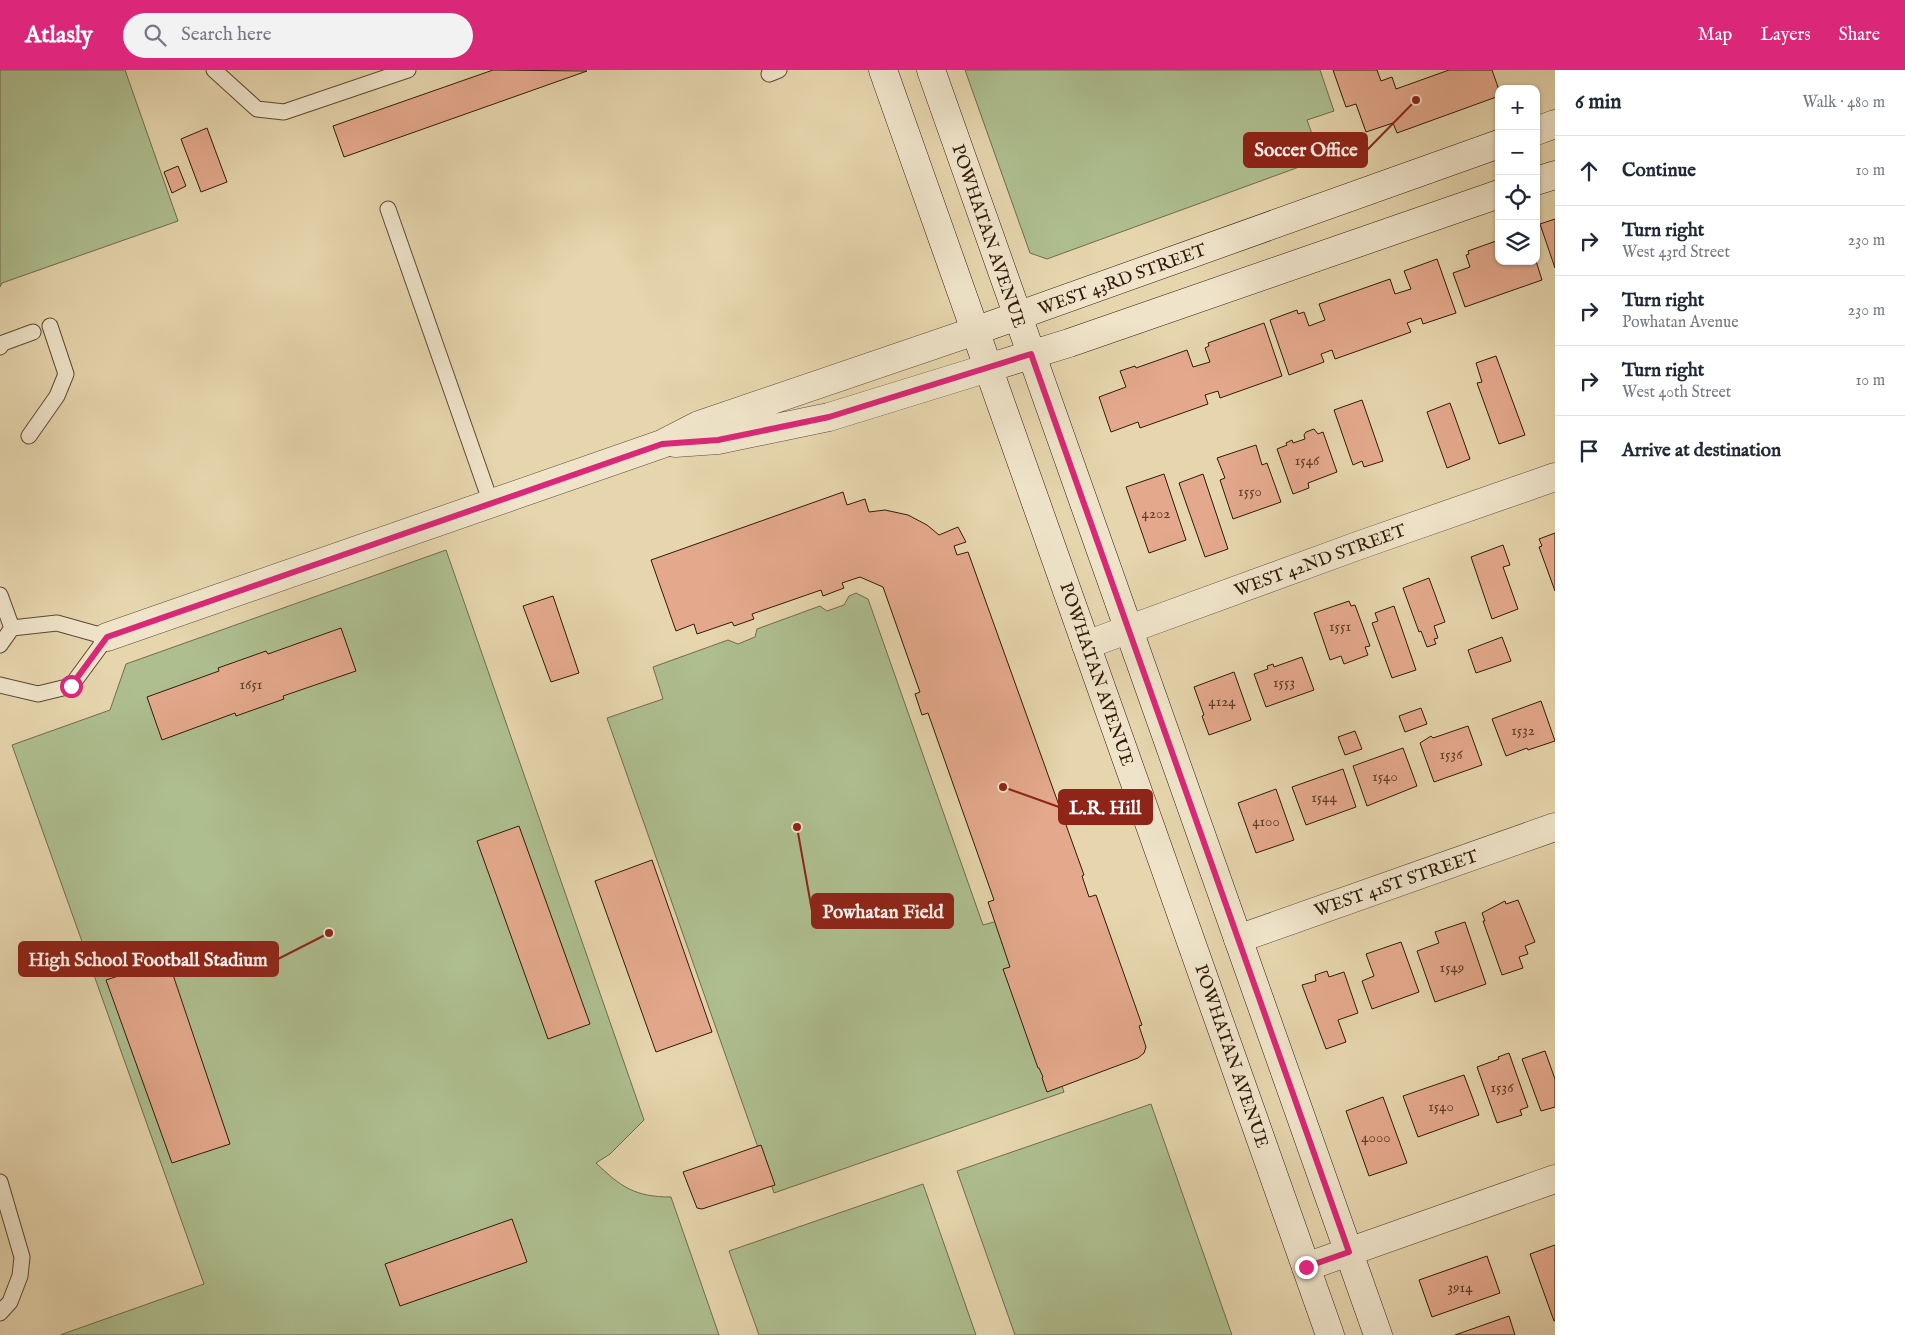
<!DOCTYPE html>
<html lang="en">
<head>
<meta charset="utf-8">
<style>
  :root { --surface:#fff; --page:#f2f2f3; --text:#1f2937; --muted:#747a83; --line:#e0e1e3; --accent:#db2777 }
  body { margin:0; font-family:"IM FELL English",serif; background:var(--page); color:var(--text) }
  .controls { position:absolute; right:15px; top:15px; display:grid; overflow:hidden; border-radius:10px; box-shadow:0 1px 4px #0004 }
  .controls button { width:45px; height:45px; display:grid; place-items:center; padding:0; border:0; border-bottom:1px solid var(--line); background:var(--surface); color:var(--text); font:25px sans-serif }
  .stop { position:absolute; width:15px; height:15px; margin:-11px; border:4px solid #db2777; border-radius:50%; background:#fff }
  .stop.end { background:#db2777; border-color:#fff; box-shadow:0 1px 5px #0008 }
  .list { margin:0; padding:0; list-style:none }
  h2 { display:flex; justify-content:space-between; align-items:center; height:65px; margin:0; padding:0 20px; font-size:21px }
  h2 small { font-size:16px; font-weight:400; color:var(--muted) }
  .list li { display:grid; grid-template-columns:32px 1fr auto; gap:15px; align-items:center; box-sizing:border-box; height:70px; padding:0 20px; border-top:1px solid var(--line) }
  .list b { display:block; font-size:19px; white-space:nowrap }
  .list p { margin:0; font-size:16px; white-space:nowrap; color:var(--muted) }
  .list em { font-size:16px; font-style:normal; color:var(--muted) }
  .icon { flex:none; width:28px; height:28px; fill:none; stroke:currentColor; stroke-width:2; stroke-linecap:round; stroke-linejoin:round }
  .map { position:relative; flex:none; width:1555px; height:1265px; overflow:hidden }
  header { display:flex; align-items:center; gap:30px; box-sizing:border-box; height:70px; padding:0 25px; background:var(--accent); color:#fff }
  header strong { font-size:24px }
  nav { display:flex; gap:28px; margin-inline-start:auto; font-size:18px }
  .search { width:350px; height:45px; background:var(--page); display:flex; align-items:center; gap:12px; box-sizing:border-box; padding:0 18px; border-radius:28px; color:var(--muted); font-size:19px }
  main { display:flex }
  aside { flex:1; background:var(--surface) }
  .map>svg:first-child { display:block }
  .green { fill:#aebe8f; stroke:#706c4c }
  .building { fill:#e4a98c; stroke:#311a0a }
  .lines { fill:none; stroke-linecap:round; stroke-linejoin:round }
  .lane-casing { stroke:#5e4933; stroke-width:17 }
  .street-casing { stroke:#5e4933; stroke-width:29 }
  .secondary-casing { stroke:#311a0a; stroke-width:29 }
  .lane { stroke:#efe4ca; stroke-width:15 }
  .street { stroke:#efe4ca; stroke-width:28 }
  .secondary { stroke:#efe4ca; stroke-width:28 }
  .route { stroke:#db2777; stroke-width:6 }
  .labels { text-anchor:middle; stroke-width:5; stroke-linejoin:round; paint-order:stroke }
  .number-label { font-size:15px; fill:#5e3e2a }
  .street-label { font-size:18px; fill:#311a0a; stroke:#efe4ca }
  .leader { fill:none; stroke:#8f2418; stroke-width:2 }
  .callout-dot { fill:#8f2418; stroke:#efe4ca; stroke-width:2 }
  .callout { fill:#8f2418; stroke:#8f2418; stroke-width:2 }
  .callout-label { font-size:19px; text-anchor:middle; font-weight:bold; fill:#fff }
</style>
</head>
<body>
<header>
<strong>Atlasly</strong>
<div class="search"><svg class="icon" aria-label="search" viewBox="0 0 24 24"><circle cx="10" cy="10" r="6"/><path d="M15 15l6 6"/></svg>Search here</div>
<nav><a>Map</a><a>Layers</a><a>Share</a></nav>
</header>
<main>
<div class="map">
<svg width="1555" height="1265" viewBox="0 0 1555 1265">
  <rect width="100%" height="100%" fill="#e6d5ad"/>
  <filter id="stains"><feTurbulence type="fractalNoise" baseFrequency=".004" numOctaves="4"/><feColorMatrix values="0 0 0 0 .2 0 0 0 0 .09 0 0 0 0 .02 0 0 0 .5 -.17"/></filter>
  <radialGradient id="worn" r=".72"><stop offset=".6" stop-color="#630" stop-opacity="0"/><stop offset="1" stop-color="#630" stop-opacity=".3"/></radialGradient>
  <path class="green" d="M0,0H125L178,151L2,213L0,217Z
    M965,0H1320L1334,41L1307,50L1321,89L1047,189L1030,183Z
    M446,480L644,1050L610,1084L596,1093C621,1117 635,1127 671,1127L719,1265H60L204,1214L12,675L110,640L126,594Z
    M856,523L868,529L983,855L1005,849L1064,1022L774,1123L607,648L663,629L653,597L728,570L738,574L755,567L757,559L820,536L827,541L844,535L849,526Z
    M1151,1034L1232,1265H1015L957,1101Z
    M923,1114L976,1265H759L729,1181Z"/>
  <path class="building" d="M493,0L587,1L344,87L333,56Z
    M1333,0H1377L1381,11L1392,7L1396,19L1449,0H1492L1499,20V26L1397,63L1393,53L1366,62L1356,34L1346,37Z
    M207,58L227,112L201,122L181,69Z
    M178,96L186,116L172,123L164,102Z
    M1555,149V198L1540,154Z
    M1499,170V191H1536L1542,210L1465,237L1453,203L1470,197L1466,185L1469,184L1468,181Z
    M1437,189L1456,243L1423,254L1421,248L1407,253L1411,262L1335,289L1332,280L1321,284L1324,292L1289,305L1270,250L1297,240L1298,244L1304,242L1309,256L1325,250L1319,234L1390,209L1395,224L1411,219L1404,201Z
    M1264,253L1282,306L1220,328L1218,321L1205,325L1208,334L1140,358L1138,352L1111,362L1099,327L1126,317L1120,301L1135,296L1136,298L1187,280L1193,297L1210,292L1205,278L1209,276L1208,273Z
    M1496,286L1525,365L1499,374L1477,313L1482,312L1476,293Z
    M1362,330L1383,391L1364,397L1362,391L1353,395L1334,340Z
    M1450,333L1470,389L1447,398L1427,342Z
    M1314,359L1318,364L1323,362L1337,402L1308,413L1309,418L1293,424L1277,379L1287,375L1286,373L1292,370L1293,373L1305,369L1304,365L1306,362Z
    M1256,375L1262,395L1267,393L1281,432L1233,449L1220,410L1225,408L1217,388Z
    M1164,404L1186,470L1149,483L1126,417Z
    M1203,404L1228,479L1205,487L1179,413Z
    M843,422L847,435L865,429L869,442L885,440L908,445L927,455L939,465L958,457L966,472L954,476L957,485L968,482L1084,805L1082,806L1089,827L1096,825L1142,955L1139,956L1146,977L1144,983L1138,988L1047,1022L1042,1008L1043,1007L1039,998H1038L1003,899L1010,897L988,832L994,830L928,643L922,645L915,624L920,622L883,517L860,507L842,513L844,518L823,526L821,520L752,544L754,549L734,556L732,552L697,564L694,554L676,561L651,490Z
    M1555,463V521L1539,477L1542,476L1539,469Z
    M1503,475L1510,495L1503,497L1518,539L1492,549L1471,487Z
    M1429,508L1445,552L1434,556L1438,568L1434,569L1436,574L1427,577L1421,561L1419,562L1403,518Z
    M553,526L579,603L551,612L523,536Z
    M1349,531L1351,536L1355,535L1370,576L1365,577L1368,585L1344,594L1341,586L1330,590L1314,543Z
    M1394,536L1416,600L1392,608L1372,553L1378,551L1375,543Z
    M341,558L356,601L283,626L284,629L236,646L235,643L162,670L147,627L219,601L218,598L266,581L268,584Z
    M1502,567L1511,591L1476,603L1468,580Z
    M1302,587L1314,620L1266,637L1254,604L1268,599L1267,596L1273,594L1274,597Z
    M1234,602L1251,650L1209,665L1202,646L1204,645L1194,617Z
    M1541,631L1555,671L1528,680L1527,678L1506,686L1492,649Z
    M1421,638L1427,654L1405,662L1399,646Z
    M1468,656L1482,695L1434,712L1420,673L1431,666L1433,668Z
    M1355,661L1362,679L1345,685L1338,667Z
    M1403,678L1417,716L1367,736L1353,696Z
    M1343,699L1356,737L1306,755L1292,717Z
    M1276,719L1294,770L1256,783L1238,733Z
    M519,756L590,954L548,969L477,771Z
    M652,790L712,962L656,982L595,811Z
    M1518,830L1535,872L1525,876L1528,884L1519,887L1523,898L1502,905L1483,851H1485L1482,843L1505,831L1506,834Z
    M1465,852L1486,914L1435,932L1417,881L1439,873L1435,862Z
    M1401,872L1419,922L1372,939L1362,911L1374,906L1366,884Z
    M168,890L230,1074L172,1093L106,910Z
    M1327,901L1329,907L1344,902L1358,943L1338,950L1346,972L1326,979L1302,915L1316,911L1315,905Z
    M1545,981L1555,1009V1037L1541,1041L1522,989Z
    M1509,983L1528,1037L1520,1040L1522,1045L1497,1053L1477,997L1499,989L1498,987Z
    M1464,1005L1479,1045L1418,1067L1403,1026Z
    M1383,1027L1407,1093L1369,1106L1346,1041Z
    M761,1075L775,1115L702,1139L697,1138L683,1102Z
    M512,1149L527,1192L400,1236L385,1194Z
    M1555,1175V1251H1554L1530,1184Z
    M1487,1186L1500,1223L1432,1247L1419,1210Z
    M1509,1246L1515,1265H1455Z"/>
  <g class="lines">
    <defs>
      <path id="lane" d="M214,0L257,39L284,42L408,0
        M769,4L779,0
        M388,139L491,433
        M0,277L3,273L33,262
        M29,366L57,326L66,304L50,256
        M0,525L12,558
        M0,575L12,558L57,553L107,567L71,616L38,624L0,615
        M0,1112L22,1187L20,1206L10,1232L0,1243"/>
      <path id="street" d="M675,373L718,370L829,347L988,298
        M107,567L662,374L699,355L975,261
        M1086,575L1360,475L1555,407
        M1238,869L1555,757
        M1306,1197L1555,1109"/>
      <path id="secondary" d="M883,0L1330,1265
        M931,0L1378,1265
        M1536,61L1555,54
        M1536,111L1555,105
        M975,261L1499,74
        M988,298L1069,273L1499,124"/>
    </defs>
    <use href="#lane" class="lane-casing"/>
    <use href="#street" class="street-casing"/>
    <use href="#secondary" class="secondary-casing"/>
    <use href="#lane" class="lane"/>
    <use href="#street" class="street"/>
    <use href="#secondary" class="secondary"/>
  </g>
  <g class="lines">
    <path class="route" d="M71,616L107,567L662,374L718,370L829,347L1031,284L1349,1182L1306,1197"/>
  </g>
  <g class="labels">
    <g class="number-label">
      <text x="1307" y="395">1546</text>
      <text x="1250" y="426">1550</text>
      <text x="1156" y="448">4202</text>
      <text x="1340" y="561">1551</text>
      <text x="1284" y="617">1553</text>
      <text x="251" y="619">1651</text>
      <text x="1222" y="636">4124</text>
      <text x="1523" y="665">1532</text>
      <text x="1451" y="689">1536</text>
      <text x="1385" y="711">1540</text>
      <text x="1324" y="732">1544</text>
      <text x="1266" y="756">4100</text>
      <text x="1452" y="902">1549</text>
      <text x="1502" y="1022">1536</text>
      <text x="1441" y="1041">1540</text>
      <text x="1376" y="1072">4000</text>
      <text x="1460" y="1222">3914</text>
    </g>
    <g class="street-label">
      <text transform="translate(989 166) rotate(71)" y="6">POWHATAN AVENUE</text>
      <text transform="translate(1122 209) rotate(-20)" y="6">WEST 43RD STREET</text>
      <text transform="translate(1320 490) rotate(-20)" y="6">WEST 42ND STREET</text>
      <text transform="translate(1097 604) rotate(71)" y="6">POWHATAN AVENUE</text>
      <text transform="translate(1396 813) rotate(-19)" y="6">WEST 41ST STREET</text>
      <text transform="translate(1232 986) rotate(71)" y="6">POWHATAN AVENUE</text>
    </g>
  </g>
  <path class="leader" d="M1416 30L1367 80M1003 717L1059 737M797 757L812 841M329 863L278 889"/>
  <g class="callout-dot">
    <circle cx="1416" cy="30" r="5"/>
    <circle cx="1003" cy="717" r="5"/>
    <circle cx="797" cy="757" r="5"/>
    <circle cx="329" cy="863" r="5"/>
  </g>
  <g class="callout">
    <rect x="1244" y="63" width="123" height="34" rx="5"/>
    <rect x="1059" y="720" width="93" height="34" rx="5"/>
    <rect x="812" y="824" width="141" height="34" rx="5"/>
    <rect x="19" y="872" width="259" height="34" rx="5"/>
  </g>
  <g class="callout-label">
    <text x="1306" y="86">Soccer Office</text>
    <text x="1105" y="744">L.R. Hill</text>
    <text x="883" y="848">Powhatan Field</text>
    <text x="148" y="896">High School Football Stadium</text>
  </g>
  <rect width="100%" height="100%" filter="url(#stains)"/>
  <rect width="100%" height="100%" fill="url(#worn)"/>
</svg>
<div class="controls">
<button>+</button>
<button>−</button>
<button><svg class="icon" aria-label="locate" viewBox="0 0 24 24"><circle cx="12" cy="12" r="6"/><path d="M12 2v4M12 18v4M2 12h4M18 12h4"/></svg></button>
<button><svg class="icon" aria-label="layers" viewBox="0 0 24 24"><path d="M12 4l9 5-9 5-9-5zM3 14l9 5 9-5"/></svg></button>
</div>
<div class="stop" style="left:71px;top:616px"></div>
<div class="stop end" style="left:1306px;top:1197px"></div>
</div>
<aside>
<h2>6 min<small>Walk · 480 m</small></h2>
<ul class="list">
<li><svg class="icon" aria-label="ahead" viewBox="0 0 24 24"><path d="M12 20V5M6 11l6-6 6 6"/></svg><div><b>Continue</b></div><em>10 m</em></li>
<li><svg class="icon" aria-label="right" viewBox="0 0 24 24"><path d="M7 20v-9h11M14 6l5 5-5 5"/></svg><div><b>Turn right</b><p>West 43rd Street</p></div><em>230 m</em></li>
<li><svg class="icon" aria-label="right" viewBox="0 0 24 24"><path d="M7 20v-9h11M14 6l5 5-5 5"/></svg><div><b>Turn right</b><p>Powhatan Avenue</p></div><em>230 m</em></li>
<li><svg class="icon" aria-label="right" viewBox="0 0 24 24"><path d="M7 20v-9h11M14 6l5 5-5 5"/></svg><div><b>Turn right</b><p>West 40th Street</p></div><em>10 m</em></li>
<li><svg class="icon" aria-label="arrive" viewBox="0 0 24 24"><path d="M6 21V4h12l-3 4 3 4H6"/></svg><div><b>Arrive at destination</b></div></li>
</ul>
</aside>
</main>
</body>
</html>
